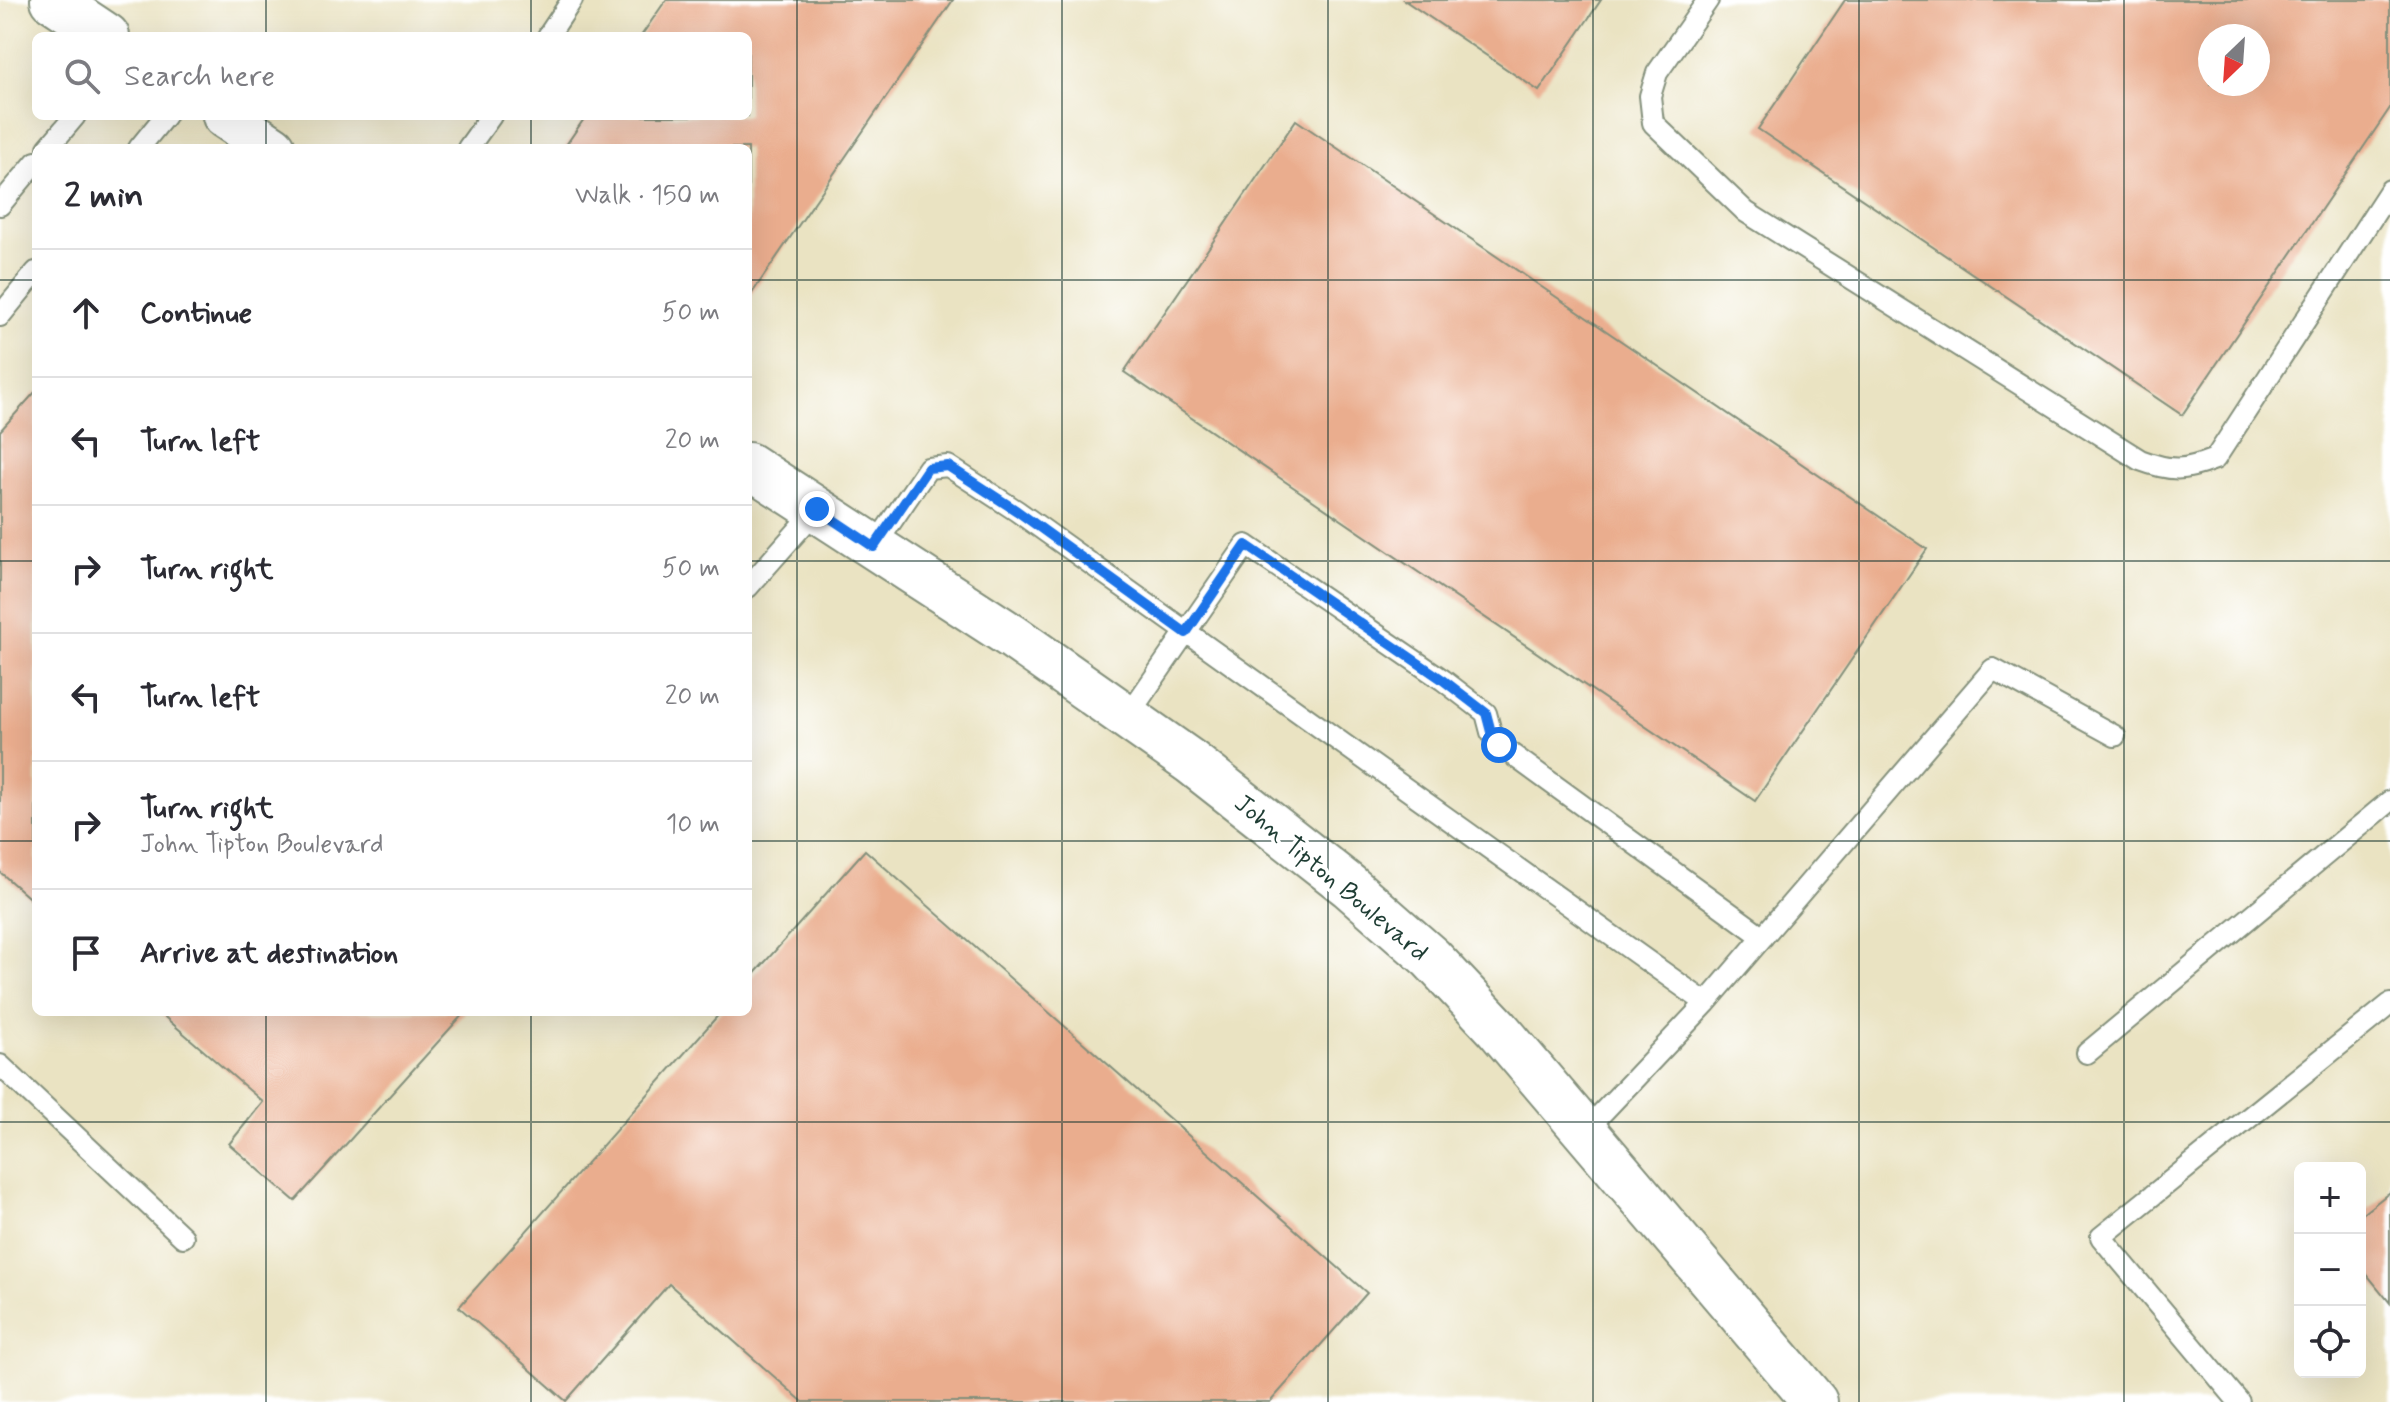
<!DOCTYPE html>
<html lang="en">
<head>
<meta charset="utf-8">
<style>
  :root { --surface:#fff; --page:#f2f2f3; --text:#2b2b33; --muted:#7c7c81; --line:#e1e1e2 }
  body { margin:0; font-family:Mynerve,sans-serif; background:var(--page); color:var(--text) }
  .controls { position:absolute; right:24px; bottom:24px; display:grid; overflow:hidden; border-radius:12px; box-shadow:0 8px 32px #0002 }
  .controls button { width:72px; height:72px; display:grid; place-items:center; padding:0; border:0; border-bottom:2px solid var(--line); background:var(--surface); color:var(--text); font:40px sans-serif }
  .compass { position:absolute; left:2198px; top:24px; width:72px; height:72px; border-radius:50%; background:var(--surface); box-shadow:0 8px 32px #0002; rotate:205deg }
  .stop { position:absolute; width:24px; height:24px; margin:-18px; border:6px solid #1a73e8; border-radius:50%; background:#fff }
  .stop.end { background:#1a73e8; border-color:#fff; box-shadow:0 2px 8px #0008 }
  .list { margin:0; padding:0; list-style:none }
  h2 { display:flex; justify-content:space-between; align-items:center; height:104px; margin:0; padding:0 32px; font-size:34px }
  h2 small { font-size:26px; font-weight:400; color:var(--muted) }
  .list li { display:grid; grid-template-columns:52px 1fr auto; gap:24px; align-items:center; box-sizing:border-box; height:128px; padding:0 32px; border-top:2px solid var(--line) }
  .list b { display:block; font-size:30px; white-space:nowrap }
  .list p { margin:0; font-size:26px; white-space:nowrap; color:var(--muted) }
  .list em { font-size:26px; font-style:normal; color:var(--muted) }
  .icon { flex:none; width:44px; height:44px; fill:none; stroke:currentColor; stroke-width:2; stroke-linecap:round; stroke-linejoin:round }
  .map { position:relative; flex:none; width:2390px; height:1402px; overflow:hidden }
  .search { position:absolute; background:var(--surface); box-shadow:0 8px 32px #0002; left:32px; top:32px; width:720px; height:88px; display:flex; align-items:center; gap:20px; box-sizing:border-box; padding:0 28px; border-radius:12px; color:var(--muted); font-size:30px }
  .panel { position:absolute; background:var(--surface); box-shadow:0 8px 32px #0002; left:32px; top:144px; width:720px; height:872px; border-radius:12px }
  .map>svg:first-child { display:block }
  .building { fill:#eaad8e; fill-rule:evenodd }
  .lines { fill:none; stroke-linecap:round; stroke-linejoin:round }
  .lane-casing { stroke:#84907b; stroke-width:24 }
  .secondary-casing { stroke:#84907b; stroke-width:48 }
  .lane { stroke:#fff; stroke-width:20 }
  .secondary { stroke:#fff; stroke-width:44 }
  .route { stroke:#1a73e8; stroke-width:10 }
  .grid { fill:none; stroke:#1f3d34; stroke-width:2; stroke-opacity:0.55 }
  .labels { text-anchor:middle; stroke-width:7; stroke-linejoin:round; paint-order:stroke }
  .street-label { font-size:26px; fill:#1f3d34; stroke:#fff }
</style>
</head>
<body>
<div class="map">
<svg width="2390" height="1402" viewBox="0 0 2390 1402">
  <rect width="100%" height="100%" fill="#fff"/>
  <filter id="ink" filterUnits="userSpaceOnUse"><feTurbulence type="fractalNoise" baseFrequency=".0125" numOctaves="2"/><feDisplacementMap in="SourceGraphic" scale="16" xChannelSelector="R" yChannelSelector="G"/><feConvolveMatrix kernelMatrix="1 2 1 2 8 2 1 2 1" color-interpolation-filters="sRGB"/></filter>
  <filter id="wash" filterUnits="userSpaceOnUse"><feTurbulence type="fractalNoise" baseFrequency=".006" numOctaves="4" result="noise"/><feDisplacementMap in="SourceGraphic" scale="32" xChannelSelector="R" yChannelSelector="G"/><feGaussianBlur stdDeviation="1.8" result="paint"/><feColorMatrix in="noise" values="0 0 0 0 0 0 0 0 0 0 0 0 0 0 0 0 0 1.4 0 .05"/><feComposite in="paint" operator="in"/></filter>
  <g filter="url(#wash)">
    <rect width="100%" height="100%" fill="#eae3c2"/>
    <g id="blocks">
      <path class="building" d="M666,0H953L748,299V148H564L586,116H748V36H641Z
        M1404,0H1601L1539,91Z
        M1845,0H2390V108L2182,415L1758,129ZM2210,36H2258V84H2210Z
        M1296,120L1927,549L1755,801L1124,372Z
        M36,391V904L0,872V431Z
        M865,850L1367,1293L1270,1402H803L669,1284L566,1401L459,1307L721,1012H748V981Z
        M159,1012H465L295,1201L229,1144L263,1102Z
        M2390,1192V1303L2360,1266V1216Z"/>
    </g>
  </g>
  <g filter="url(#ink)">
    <use href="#blocks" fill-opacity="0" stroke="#84907b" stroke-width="2"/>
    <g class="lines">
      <defs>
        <path id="lane" d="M1708,0L1657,73L1650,96L1653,123L1746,212L2140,460C2172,472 2184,471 2215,459L2390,190
          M548,36L572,0
          M48,148L75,116
          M139,148L165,116
          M468,148L491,116
          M0,205L36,162
          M0,316L36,272
          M874,547L928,468L948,466L1017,511L1706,1003
          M748,587L817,509
          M1127,717L1246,545L1443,680L1486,713L1491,732L1499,745L1763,937
          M2087,1053L2390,801
          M0,1065L183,1237
          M1585,1131L1706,1003L1993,669L2115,736
          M2239,1402L2101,1237L2390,1004"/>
        <path id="secondary" d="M53,0L107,36
          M225,116L273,148
          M748,465L1013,637L1127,717L1191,762L1349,886L1431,958L1497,1028L1815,1402"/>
      </defs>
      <use href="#lane" class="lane-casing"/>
      <use href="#secondary" class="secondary-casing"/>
      <use href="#lane" class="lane"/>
      <use href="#secondary" class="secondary"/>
    </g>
  </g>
  <g class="lines" filter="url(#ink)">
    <path class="route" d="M817,509L874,547L928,468L948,466L1017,511L1186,633L1246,545L1443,680L1486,713L1491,732L1499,745"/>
  </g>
  <path class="grid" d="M266,0V36M531,0V36M797,0V1402M1062,0V1402M1328,0V1402M1593,0V1402M1859,0V1402M2124,0V1402M266,116V148M531,116V148M0,280H36M748,280H2390M0,561H36M748,561H2390M0,841H36M748,841H2390M266,1012V1402M531,1012V1402M0,1122H2390"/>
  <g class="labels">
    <g class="street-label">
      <text transform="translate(1332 877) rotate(40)" y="9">John Tipton Boulevard</text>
    </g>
  </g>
</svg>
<div class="controls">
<button>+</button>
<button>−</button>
<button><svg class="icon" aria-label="locate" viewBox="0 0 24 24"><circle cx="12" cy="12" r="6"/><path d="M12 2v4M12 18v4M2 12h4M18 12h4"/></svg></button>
</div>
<svg class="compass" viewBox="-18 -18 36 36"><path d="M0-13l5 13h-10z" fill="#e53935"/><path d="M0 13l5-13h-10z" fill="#7c7c81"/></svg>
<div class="stop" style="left:1499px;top:745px"></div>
<div class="stop end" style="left:817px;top:509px"></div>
<div class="search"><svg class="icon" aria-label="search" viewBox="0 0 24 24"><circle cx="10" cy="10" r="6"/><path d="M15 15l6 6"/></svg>Search here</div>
<section class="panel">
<h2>2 min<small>Walk · 150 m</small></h2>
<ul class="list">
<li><svg class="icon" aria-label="ahead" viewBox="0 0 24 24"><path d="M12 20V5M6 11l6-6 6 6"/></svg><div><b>Continue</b></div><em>50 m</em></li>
<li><svg class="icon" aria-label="left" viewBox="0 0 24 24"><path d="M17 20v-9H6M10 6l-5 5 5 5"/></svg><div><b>Turn left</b></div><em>20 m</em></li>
<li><svg class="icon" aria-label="right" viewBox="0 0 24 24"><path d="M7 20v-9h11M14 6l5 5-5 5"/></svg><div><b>Turn right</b></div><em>50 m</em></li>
<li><svg class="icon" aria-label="left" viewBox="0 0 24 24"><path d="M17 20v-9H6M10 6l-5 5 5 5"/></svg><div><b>Turn left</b></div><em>20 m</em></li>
<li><svg class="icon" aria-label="right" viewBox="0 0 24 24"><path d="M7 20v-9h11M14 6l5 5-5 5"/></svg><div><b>Turn right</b><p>John Tipton Boulevard</p></div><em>10 m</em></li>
<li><svg class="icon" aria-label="arrive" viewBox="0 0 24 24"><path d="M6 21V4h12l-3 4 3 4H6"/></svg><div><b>Arrive at destination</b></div></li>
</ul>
</section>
</div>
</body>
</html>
